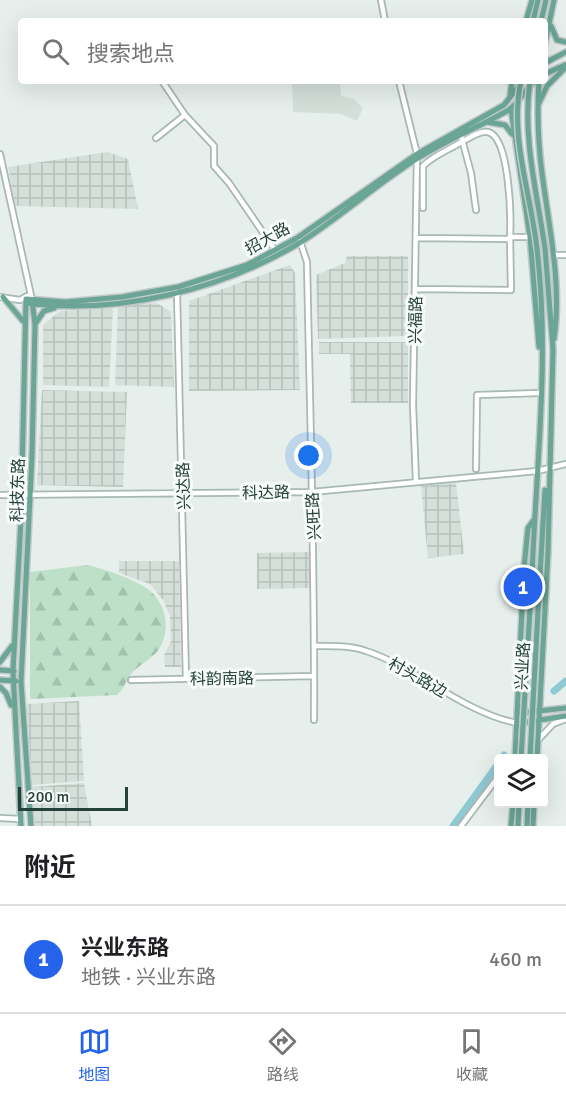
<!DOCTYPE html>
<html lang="zh">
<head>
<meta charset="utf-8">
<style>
  :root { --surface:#fff; --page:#f2f2f2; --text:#202124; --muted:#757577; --line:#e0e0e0; --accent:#2563eb }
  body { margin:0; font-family:Signika,"Noto Sans SC",sans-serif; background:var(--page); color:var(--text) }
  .controls { position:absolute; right:18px; bottom:18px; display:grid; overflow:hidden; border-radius:6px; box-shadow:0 6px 24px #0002 }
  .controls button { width:54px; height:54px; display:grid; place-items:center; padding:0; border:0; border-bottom:2px solid var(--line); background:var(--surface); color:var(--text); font:30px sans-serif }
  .scale { position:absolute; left:18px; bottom:15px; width:110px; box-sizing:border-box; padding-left:6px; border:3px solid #24423a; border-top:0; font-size:16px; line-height:21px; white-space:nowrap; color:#24423a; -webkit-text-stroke:4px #f7fbf9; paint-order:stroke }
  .you { position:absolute; left:309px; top:456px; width:21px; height:21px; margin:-15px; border:4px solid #fff; border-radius:50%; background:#1a73e8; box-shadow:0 0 0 9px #1a73e833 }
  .badge { display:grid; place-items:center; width:39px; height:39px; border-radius:50%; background:var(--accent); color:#fff; font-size:20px; font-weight:700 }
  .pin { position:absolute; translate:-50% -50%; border:3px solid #fff; box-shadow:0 2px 6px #0006 }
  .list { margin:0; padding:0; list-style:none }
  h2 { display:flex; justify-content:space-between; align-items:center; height:78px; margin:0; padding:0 24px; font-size:26px }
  h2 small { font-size:20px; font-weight:400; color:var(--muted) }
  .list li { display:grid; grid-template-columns:39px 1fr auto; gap:18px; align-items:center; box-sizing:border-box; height:108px; padding:0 24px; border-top:2px solid var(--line) }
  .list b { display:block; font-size:22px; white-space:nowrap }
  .list p { margin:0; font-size:20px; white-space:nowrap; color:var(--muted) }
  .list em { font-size:20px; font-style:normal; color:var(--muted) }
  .icon { flex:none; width:33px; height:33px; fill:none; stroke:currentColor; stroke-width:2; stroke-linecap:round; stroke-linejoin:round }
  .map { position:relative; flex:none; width:566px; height:826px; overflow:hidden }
  .search { position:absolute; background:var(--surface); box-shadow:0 6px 24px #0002; left:18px; right:18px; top:18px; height:66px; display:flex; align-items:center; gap:15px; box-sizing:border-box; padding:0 21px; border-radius:6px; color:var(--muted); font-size:22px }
  .sheet { height:186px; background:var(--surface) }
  nav { display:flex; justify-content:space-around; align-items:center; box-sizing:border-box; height:84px; border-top:2px solid var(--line); background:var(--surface); font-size:16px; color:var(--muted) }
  nav a { display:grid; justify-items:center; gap:3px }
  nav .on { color:var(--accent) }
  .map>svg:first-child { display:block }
  .built { fill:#d4dfda }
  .industrial { fill:url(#industrial-grid) }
  .forest { fill:url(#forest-firs) }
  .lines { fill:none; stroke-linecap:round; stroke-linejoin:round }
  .river { stroke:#8ec9d4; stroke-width:7 }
  .minor-casing { stroke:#a8b8b2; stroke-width:8 }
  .major-casing { stroke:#c2cac8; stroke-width:8 }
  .minor { stroke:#fff; stroke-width:4.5 }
  .major { stroke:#6aa596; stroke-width:5 }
  .major-bridge-casing { stroke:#c2cac8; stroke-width:8; stroke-linecap:butt }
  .major-bridge { stroke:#6aa596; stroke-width:5 }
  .labels { text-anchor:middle; stroke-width:6; stroke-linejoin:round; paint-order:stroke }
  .street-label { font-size:16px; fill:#24423a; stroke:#f7fbf9 }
</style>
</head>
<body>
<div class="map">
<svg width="566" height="826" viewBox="0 0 566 826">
  <defs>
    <pattern id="industrial-grid" width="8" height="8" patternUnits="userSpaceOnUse" patternTransform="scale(1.5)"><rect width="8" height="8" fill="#d4dfda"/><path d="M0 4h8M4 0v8" fill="none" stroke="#b6c1bc"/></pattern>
    <pattern id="forest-firs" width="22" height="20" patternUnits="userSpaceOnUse" patternTransform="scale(1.5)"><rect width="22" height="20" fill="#bfe0c8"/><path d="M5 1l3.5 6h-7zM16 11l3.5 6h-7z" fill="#a4c1ad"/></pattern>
  </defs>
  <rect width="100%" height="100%" fill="#e6efeb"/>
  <path class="built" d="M292,81H340L341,96L354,99L363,108L357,121L341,114L293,112Z"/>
  <path class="industrial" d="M108,152L128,159L138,209L15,206L8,167Z
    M347,256H408V336L318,339L316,275L345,263Z
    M290,265L295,273L300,390L189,391V301Z
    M157,303L171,312L174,387L115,385L118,306Z
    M113,308L109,387L43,385V325L60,311Z
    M319,342H408V403H351L350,354H319Z
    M42,390L127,392L123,487L37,485Z
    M456,483L464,554L428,558L421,486Z
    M311,552V588L257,589V553Z
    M119,561H179L181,667H165L164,655L171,641L170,616L163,600L150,584L119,573Z
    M79,701L84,781L32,785L27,704Z
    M84,783L92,826H35L32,787Z"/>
  <path class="forest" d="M87,565C101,568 134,579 146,588C166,601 172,630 159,649C152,660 134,667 129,677C124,685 125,687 117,695L30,699V572Z"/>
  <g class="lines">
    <path class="river" d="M554,691L566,681
      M502,758L504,755
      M453,826L498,764"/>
    <defs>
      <path id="minor" d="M381,0L385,21
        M162,81L185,115L214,146V166L229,183L275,250
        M399,81L417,154L413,405L416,482
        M460,132L471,173L476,210
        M156,138L185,115
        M0,154L32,300
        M423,208V166C433,156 446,151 458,144C466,140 480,130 488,132C510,137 511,218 510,237
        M416,238L510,239
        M300,241L307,262C310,415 315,567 314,720
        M554,255H566
        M416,289L511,290L510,237H530
        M177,292L186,679
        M0,297L20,300L27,296
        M476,469L477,395L540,393
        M0,495L312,492L537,471L566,464
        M315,646C332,646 350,645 366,651C416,667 464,713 517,723
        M131,680L314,676
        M538,740L553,724L566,719
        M0,818L20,819
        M461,826L498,777"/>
      <path id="major" d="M526,21L532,0
        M533,21L538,0
        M541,21L546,0
        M551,26L557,40L566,42
        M545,43L554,0
        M545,63L566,52
        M545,74L565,65
        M539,81C537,112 538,143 542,173C549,228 562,284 554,339
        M510,97L512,81
        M539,103L547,86L566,67
        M511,109L530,237L539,347
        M487,122L505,125L512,134
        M3,297L23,321
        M26,303C118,315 222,290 301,242C340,217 376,185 415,160C444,141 477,128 507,111C518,105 525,89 535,81
        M35,324L44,311L54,308
        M540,575L545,490
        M532,576C536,468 550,357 537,249
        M0,662L12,646
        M0,670L14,671
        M0,680L16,681
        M0,687L6,693L11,705
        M520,713L566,708
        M521,723L566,716
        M515,758L524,568L528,528L533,521
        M537,758L548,552L553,349L545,248
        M21,826L13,671L21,519L26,299L66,302L122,297L178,287L247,265L297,238L417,154L504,105L521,83
        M31,826L21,682L32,456L35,324L32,301
        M511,826L513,804
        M518,826L519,804
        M527,826L528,804
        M533,826L534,804"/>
    </defs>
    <use href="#minor" class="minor-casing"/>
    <use href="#major" class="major-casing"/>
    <use href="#minor" class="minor"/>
    <use href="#major" class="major"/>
    <defs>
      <path id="major-bridge" d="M521,81C509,136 531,194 537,249
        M530,81C522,136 537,193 545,248
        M521,758L532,576
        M530,758L540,575"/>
    </defs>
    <use href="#major-bridge" class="major-bridge-casing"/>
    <use href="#major-bridge" class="major-bridge"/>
  </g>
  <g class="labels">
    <g class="street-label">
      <text transform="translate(267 238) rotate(-29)" y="6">招大路</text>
      <text transform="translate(415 320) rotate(-89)" y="6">兴福路</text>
      <text transform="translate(183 486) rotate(-92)" y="6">兴达路</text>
      <text transform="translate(17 490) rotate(-88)" y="6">科技东路</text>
      <text transform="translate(266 492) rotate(-1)" y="6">科达路</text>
      <text transform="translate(313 516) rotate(-93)" y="6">兴旺路</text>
      <text transform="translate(522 666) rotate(-87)" y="6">兴业路</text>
      <text transform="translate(418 677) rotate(29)" y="6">村头路边</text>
      <text transform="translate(222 678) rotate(-1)" y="6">科韵南路</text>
    </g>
  </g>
</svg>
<div class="controls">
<button><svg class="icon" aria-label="layers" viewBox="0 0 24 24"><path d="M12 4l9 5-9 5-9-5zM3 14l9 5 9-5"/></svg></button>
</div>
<div class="scale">200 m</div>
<div class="you"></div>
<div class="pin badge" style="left:523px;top:587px">1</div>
<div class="search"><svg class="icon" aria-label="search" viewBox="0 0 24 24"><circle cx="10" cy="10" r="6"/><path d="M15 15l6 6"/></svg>搜索地点</div>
</div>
<section class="sheet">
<h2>附近<small></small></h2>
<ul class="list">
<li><span class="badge">1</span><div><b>兴业东路</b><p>地铁 · 兴业东路</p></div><em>460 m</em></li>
</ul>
</section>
<nav>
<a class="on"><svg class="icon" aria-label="map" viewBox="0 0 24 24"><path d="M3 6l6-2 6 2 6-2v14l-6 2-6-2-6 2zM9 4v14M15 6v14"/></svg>地图</a>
<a><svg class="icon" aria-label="directions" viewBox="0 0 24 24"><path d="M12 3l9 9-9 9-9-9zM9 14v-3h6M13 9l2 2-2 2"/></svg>路线</a>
<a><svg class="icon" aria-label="saved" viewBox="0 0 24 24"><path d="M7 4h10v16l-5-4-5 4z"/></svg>收藏</a>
</nav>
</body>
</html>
